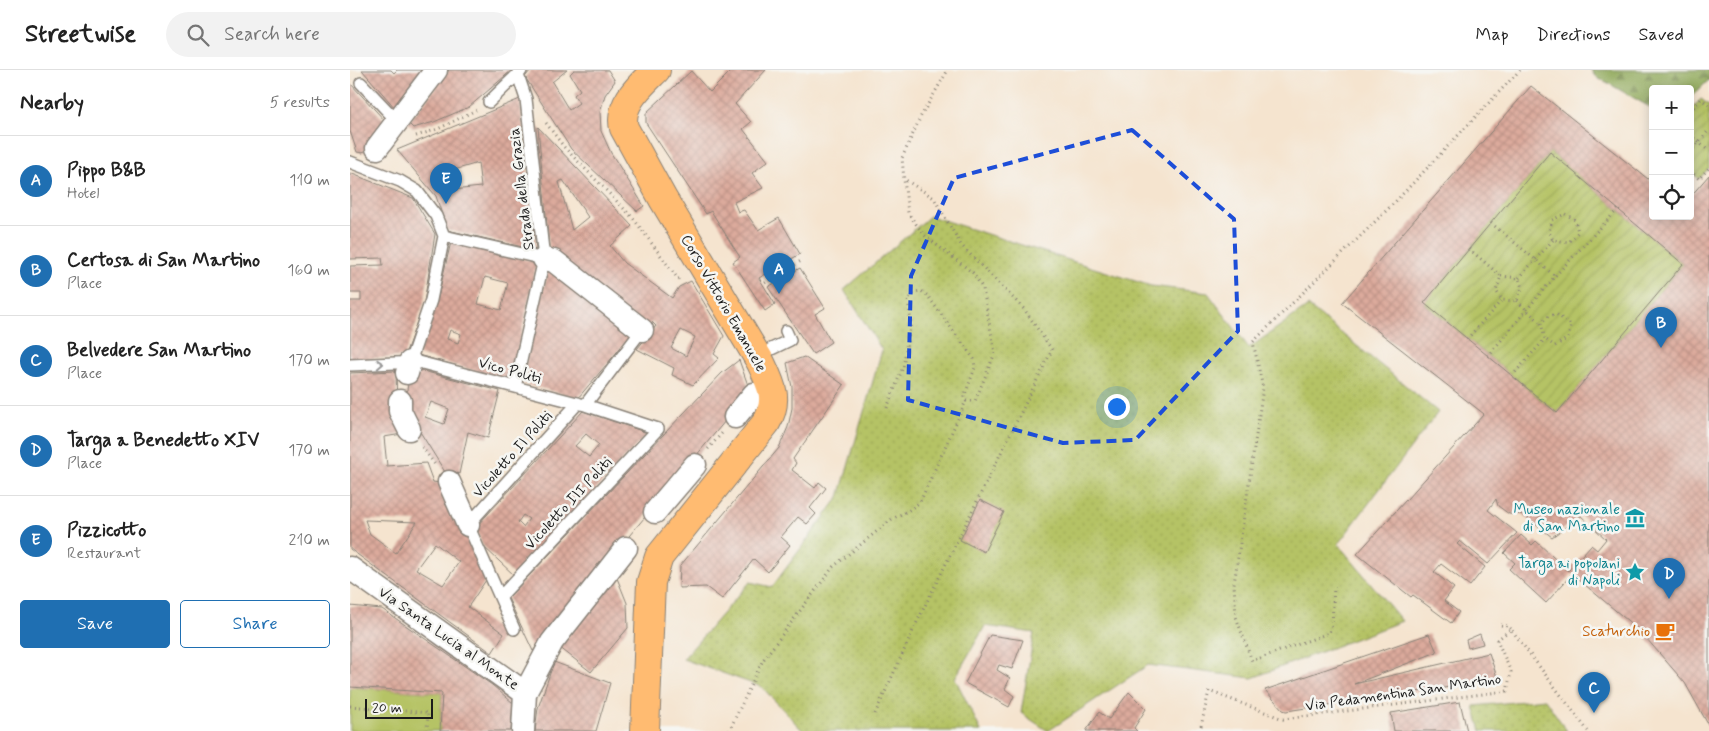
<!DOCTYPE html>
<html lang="en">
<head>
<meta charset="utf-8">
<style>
  :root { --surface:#fff; --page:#f2f2f2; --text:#222; --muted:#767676; --line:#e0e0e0; --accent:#1f6fb2 }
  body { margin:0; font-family:Mynerve,sans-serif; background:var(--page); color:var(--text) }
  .controls { position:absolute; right:15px; top:15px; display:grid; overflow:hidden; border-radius:5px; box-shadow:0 2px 12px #0003 }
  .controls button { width:45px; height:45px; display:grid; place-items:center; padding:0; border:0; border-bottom:1px solid var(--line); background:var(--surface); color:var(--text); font:25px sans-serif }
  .scale { position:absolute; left:15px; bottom:12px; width:68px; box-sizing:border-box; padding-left:5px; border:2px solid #1c1c1c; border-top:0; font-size:14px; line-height:18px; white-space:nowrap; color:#1c1c1c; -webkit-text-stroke:4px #f6f6f2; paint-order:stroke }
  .you { position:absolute; left:766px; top:336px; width:18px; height:18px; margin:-12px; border:4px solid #fff; border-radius:50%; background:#1a73e8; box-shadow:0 0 0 8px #1a73e833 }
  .badge { display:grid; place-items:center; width:32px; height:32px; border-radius:50%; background:var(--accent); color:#fff; font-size:16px; font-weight:700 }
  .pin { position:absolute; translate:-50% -41px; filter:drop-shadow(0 1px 2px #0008) }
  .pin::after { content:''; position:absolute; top:26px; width:18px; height:15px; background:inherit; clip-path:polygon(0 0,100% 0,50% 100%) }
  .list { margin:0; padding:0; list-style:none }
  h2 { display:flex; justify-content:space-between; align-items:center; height:65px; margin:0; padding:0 20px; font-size:21px }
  h2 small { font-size:16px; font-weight:400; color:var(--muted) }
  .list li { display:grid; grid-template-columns:32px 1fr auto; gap:15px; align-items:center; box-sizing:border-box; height:90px; padding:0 20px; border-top:1px solid var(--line) }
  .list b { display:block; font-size:19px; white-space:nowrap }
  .list p { margin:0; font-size:16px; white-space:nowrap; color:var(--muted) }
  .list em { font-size:16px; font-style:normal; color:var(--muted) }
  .actions { display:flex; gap:10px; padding:15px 20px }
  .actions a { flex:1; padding:11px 0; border:1px solid var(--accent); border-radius:5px; text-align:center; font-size:18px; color:var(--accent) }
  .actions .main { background:var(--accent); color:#fff }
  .icon { flex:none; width:28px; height:28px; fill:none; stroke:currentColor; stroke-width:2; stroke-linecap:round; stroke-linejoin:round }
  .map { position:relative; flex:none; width:1359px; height:661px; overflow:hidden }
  header { display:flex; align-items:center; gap:30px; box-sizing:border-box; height:70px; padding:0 25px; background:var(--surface); border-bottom:1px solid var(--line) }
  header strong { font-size:24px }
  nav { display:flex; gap:28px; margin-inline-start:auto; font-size:18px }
  .search { width:350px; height:45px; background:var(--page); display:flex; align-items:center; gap:12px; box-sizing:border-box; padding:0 18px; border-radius:28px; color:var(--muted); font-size:19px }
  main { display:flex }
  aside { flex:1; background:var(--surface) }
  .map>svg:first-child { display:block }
  .grass { fill:url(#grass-dots); stroke:#687040 }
  .forest { fill:url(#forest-firs); stroke:#56623b }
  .park { fill:#b5c365; stroke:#687040 }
  .garden { fill:url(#garden-furrows); stroke:#687040 }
  .building { fill:url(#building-cross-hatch); fill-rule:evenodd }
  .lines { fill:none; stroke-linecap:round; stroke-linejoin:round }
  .lane-casing { stroke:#888076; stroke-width:14 }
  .street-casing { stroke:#888076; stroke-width:25 }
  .primary-casing { stroke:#888076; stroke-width:30 }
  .path { stroke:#888076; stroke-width:3; stroke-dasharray:1 4; stroke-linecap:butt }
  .lane { stroke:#fff; stroke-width:11 }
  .street { stroke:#fff; stroke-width:22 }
  .primary { stroke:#ffbb71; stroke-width:28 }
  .oneway { stroke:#999 }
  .marked { fill:none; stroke:#1d4ed8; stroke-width:4; stroke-dasharray:10 6; stroke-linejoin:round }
  .labels { text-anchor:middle; stroke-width:5; stroke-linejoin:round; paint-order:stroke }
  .street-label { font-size:15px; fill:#1c1c1c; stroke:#f6f6f2 }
  .culture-label { font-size:15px; fill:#0d838f; stroke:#f6f6f2; text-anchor:end }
  .food-label { font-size:15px; fill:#c56008; stroke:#f6f6f2; text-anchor:end }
</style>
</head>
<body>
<header>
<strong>Streetwise</strong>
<div class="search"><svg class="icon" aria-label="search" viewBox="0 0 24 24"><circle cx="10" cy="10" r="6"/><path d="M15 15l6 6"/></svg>Search here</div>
<nav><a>Map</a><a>Directions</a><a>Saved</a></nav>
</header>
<main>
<aside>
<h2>Nearby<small>5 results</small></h2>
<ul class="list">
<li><span class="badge">A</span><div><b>Pippo B&amp;B</b><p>Hotel</p></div><em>110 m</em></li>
<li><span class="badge">B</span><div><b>Certosa di San Martino</b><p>Place</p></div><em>160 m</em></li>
<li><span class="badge">C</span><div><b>Belvedere San Martino</b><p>Place</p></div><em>170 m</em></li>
<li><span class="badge">D</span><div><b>Targa a Benedetto XIV</b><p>Place</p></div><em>170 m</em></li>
<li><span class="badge">E</span><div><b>Pizzicotto</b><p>Restaurant</p></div><em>210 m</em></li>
</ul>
<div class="actions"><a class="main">Save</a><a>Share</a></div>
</aside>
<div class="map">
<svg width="1359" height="661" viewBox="0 0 1359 661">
  <defs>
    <pattern id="grass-dots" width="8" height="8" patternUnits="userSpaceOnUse" patternTransform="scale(1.25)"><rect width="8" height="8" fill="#b5c365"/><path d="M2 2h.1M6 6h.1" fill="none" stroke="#9ba757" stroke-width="1.8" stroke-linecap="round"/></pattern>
    <pattern id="forest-firs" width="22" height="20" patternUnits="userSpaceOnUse" patternTransform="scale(1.25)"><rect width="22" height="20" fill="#90a95a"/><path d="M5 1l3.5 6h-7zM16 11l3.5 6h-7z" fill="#75894a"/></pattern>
    <pattern id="garden-furrows" width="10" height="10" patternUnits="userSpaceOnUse" patternTransform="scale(1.25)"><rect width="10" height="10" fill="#b5c365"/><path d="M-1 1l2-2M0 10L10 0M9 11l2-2" fill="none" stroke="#9ba757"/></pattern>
    <pattern id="building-cross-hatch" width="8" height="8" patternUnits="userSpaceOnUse" patternTransform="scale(1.25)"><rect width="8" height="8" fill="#dcaa9c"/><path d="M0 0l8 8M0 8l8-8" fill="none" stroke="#bc9286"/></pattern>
  </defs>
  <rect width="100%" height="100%" fill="#f6f6f2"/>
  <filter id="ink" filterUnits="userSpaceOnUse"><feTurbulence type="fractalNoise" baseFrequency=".02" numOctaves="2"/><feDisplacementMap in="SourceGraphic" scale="10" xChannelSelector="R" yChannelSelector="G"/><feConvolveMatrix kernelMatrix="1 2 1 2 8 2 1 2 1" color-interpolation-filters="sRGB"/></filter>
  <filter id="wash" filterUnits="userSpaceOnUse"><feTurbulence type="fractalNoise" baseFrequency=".0096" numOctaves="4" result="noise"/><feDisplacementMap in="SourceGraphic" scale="20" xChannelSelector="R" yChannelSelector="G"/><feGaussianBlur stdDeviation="1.12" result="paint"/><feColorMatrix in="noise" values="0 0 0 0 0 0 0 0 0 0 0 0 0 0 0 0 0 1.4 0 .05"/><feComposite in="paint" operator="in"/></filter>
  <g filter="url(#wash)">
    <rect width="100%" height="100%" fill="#f5e4cf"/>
    <path class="grass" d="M580,146L801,216L858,223L899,278L958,236L1088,342L988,474L1052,551L902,608L798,595L698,661L671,643L684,563L635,556L605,608L631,661H453L412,617L333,589L400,512L422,517L489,427L532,280L494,220Z
      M1195,629L1217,661H1131L1124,636Z"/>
    <path class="forest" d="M1241,0H1359V10L1340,28V19H1303V39L1244,5Z"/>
    <path class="park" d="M0,617L92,623L90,661H0Z"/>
    <path class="garden" d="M1351,29L1359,35V98L1349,109L1340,101V41Z
      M1200,82L1333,194L1207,343L1074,233Z"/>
    <g id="blocks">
      <path class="building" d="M12,0H41L44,3L47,0H75L46,39Z
        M99,0H162L119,37L84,52L63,58L58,53Z
        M181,0H217L202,12L219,40L229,33L224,25L230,20L220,4L224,0H258L265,11L255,25L250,42L251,61L261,83L294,136L287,141L221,79L175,7Z
        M382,0H416L385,34L401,52L393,59L418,91L402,103L413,118L384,132L388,142L394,140L408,160L429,148L450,184L409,208L425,234L415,241L383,192L390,187L386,181L361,141L356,144L296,53V43L341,1L360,22Z
        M0,13L37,53L13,83L7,82L0,61Z
        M1181,16L1303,113V146H1340V127L1359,105V656L1335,613L1290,561L1222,504L1196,533L1159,499L1165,493L1154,483L1171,465L1182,475L1186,471L1218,501L1241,475L1247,480L1256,469L1231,446L1202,467L1172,444H1159L1148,436L1146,429L1138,440L1167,463L1138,494L1110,471L1107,474L1135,497L1120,516L1091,494L1084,502L1104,518L1094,531L1109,542L1101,553L1063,525L1061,527L1007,484L1134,344L992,233ZM1200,82L1333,194L1207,343L1074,233Z
        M170,29L186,180L97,160L86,126L47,80ZM128,93L131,117L103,120L94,103Z
        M188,57L282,156L260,176L274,193L322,228L329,217L341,211L374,266L364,284L369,288L343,315L322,305L324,298L287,279L306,256L302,252L297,258L246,220L199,178ZM213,110L238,147L222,160L209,112ZM331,260L345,267L336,286L321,278Z
        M0,103L63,128L85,164L74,233L54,287L0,289V231H11V223H0V196L33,195L32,188L0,189Z
        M101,172L187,192L161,311L68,285L87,231ZM135,207L158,213L151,240L128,234ZM100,260L111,264L108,273L97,269Z
        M199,195L285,261L228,328L171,313Z
        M450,198L475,238L465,244L481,272L463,284L418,217Z
        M454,287L494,315L443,389L446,393L442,400L465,418L469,412L476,418L460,438L466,444L457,454L448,447L431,467L440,475L418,502L404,489L372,529L356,517L329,518L330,496L429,378L438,357L442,338V317L437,293Z
        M389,290L399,318L396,326L183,581L158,528L372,303Z
        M61,298L150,321L138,368L118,362L109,404L95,402L54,336ZM81,332L99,339L94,354L75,347Z
        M46,301L47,338L52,364L34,367L37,396L76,393L83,412L96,414L95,435L101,430L136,510L118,537L154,564L142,583L0,479V303ZM15,450L67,452L46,483L20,464ZM85,473L109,492L93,515L66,499Z
        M233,341L298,363L165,506L133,476L125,458ZM236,364L249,375L239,387L225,376ZM173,445L179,449L173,457L168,452Z
        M630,430L654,442L634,482L610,470Z
        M267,508L277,533L278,558L241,602L209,577Z
        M0,536L32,539L142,615L163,633L161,661H90L92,623L0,617Z
        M1079,564L1087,582L1004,614L1139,583L1148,610L936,641L933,640L915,620Z
        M1130,564L1133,574L1118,578L1116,570Z
        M640,565L673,570L662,599L649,595L647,600L660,608L655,619L664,626L659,637L615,613Z
        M204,592L260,613L246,661H185L188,638Z
        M779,622L796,639L784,658L787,661H736L749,642L759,649Z
        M1110,632L1117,661H1044L1041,643Z"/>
    </g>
  </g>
  <g filter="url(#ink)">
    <use href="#blocks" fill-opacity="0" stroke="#888076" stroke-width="1"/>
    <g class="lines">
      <defs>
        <path id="lane" d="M11,13L47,51
          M139,32L171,1
          M0,92L50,111L67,121L86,146L94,166L81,230L60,292
          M94,166L194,189
          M407,286L440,270L436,261
          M0,295L68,292L235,335L308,359L150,527
          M165,317L194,189L176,29L168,5
          M235,335L292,260
          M164,559L118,455L228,333"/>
        <path id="street" d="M27,78L86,0
          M194,189L204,191L292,260
          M57,303L60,292
          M50,331V341L59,359
          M385,347L404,324
          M99,412L118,455
          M305,442L345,395
          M0,498L175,623
          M173,661L175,623L202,572L276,478"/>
        <path id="primary" d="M295,661L301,512L309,487L416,353C430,329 421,314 410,291L313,129L274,58C268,34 291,15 306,0"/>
      </defs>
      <use href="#lane" class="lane-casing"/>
      <use href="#street" class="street-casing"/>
      <use href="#primary" class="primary-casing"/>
      <path class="path" d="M1340,41L1351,29L1359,35
        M196,53L214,77L283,148L328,209L331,208
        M1340,65L1359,81
        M66,66L88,59L126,40
        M1340,82L1359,60
        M1340,101L1349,109L1359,98
        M1215,144L1225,150L1228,162L1219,172L1203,170L1199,162L1202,150Z
        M1141,153L1205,206
        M1119,179L1151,206
        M1151,206L1169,208L1172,218L1167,231L1152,230L1146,221Z
        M1169,208L1203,170
        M415,213L451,191
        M1167,231L1191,253
        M1117,269L1152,230
        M1138,286L1205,206L1268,139
        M1162,306L1195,269L1191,253L1198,247L1206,244L1221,255L1218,268L1205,276L1195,269
        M537,338L553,297L561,253L558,229L565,222L571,221L577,225L624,289L625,298L614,327L616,331H625L645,283L633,219L623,203L574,165L558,143L554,109L552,88L571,46L598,0
        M72,377L86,396
        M358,379L372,363
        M984,516L982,555L979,563L902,591L886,547L884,514L913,318L903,272L1045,132L1170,0
        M1151,555L1158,556L1161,559
        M0,636L78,643L77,661
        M525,644L567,552L702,280L674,239L611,175L584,128L554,109
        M379,661L413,590L483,497L542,449L561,439L570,432L616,331
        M850,661L859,621L933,649L1157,621L1161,602L1147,570L1161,559L1238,661"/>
      <use href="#lane" class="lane"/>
      <use href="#street" class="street"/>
      <use href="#primary" class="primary"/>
    </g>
    <defs><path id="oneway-chevron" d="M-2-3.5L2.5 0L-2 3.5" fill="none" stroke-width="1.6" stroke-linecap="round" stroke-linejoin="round" transform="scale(1.25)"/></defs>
    <use class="oneway" href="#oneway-chevron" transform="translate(30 294) rotate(-3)"/>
  </g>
  <path class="marked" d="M782,60L884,149L888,261L785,370L713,373L558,330L561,206L604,108Z"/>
  <defs>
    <symbol id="museum-bare" viewBox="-9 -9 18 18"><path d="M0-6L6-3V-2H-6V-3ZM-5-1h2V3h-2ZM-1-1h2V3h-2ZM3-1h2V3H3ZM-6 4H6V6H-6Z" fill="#0f9aa8" stroke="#f6f6f2" stroke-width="2.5" paint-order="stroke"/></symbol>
    <symbol id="sight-bare" viewBox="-9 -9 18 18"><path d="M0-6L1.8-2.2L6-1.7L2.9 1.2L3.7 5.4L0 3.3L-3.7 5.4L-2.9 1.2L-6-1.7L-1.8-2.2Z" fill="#0f9aa8" stroke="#f6f6f2" stroke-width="2.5" paint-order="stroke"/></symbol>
    <symbol id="cafe-bare" viewBox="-9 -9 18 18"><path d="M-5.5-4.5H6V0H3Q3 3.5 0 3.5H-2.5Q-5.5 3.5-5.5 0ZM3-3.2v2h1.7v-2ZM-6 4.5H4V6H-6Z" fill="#e8710a" stroke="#f6f6f2" stroke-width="2.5" paint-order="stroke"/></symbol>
  </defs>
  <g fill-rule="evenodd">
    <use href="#museum-bare" x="1271" y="434" width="28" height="28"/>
    <use href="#sight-bare" x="1271" y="488" width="28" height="28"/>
    <use href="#cafe-bare" x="1301" y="547" width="28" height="28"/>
  </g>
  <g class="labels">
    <g class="street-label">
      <text transform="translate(171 119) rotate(-97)" y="5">Strada della Grazia</text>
      <text transform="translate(374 233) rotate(60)" y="5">Corso Vittorio Emanuele</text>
      <text transform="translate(160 300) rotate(15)" y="5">Vico Politi</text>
      <text transform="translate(162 384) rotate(-48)" y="5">Vicoletto II Politi</text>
      <text transform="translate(218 433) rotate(-47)" y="5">Vicoletto III Politi</text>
      <text transform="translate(99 568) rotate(35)" y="5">Via Santa Lucia al Monte</text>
      <text transform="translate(1053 622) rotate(-8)" y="5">Via Pedamentina San Martino</text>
    </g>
    <g class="culture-label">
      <text x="1270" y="444">Museo nazionale<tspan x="1270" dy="17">di San Martino</tspan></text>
      <text x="1270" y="498">Targa ai popolani<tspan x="1270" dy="17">di Napoli</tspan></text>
    </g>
    <g class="food-label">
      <text x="1300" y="566">Scaturchio</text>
    </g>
  </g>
</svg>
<div class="controls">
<button>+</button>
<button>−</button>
<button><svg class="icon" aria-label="locate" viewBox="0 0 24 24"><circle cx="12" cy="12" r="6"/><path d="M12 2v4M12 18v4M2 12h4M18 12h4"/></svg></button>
</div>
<div class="scale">20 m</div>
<div class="you"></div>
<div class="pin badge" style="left:429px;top:224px">A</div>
<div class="pin badge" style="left:1311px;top:278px">B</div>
<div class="pin badge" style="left:1244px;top:643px">C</div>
<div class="pin badge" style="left:1319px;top:529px">D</div>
<div class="pin badge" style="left:96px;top:134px">E</div>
</div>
</main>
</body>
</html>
